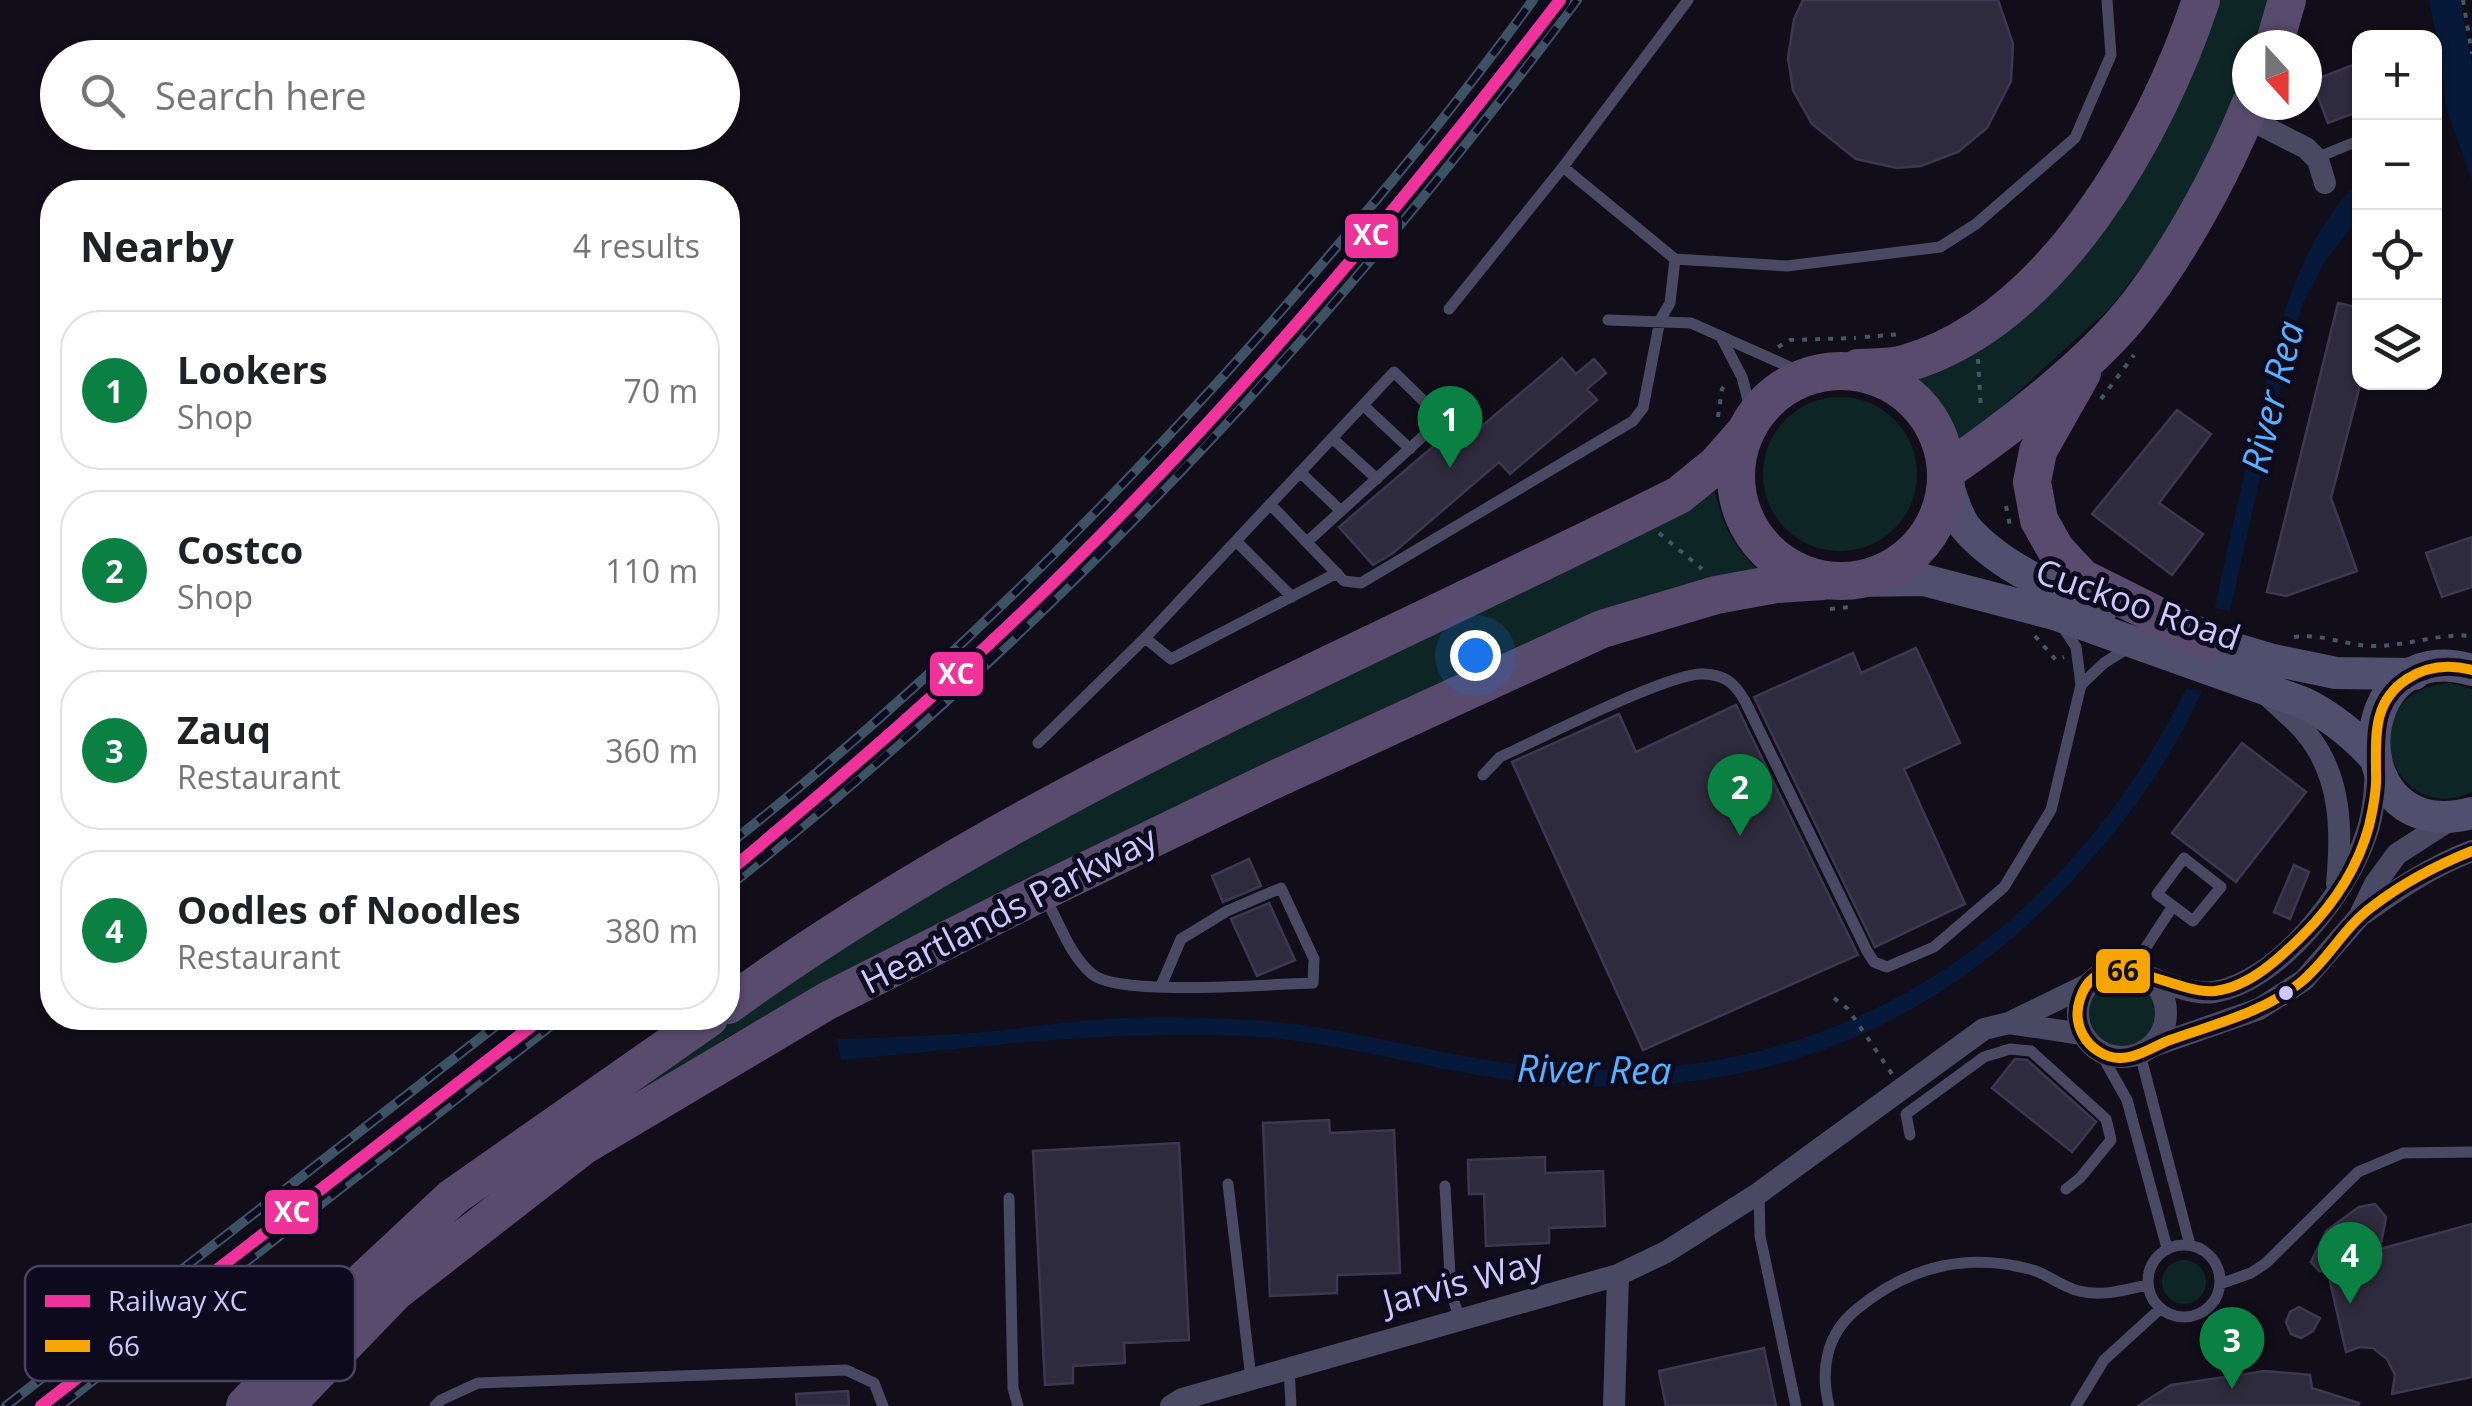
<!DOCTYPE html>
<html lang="en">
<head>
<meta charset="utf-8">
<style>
  :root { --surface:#fff; --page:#f6f6f6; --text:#202124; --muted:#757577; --line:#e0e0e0; --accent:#0b8043 }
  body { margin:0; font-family:"Open Sans",sans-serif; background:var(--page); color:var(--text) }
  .controls { position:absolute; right:30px; top:30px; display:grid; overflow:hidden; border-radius:20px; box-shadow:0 2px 8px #0004 }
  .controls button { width:90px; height:90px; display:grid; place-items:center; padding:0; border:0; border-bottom:2px solid var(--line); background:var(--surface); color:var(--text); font:50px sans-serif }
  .compass { position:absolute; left:2232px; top:30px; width:90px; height:90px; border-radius:50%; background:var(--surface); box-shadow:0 2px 8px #0004; rotate:159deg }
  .you { position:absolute; left:1475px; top:655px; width:35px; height:35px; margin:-25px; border:8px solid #fff; border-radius:50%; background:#1a73e8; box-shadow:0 0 0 15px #1a73e833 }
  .badge { display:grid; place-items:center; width:65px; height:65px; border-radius:50%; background:var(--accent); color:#fff; font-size:32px; font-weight:700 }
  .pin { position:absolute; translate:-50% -82px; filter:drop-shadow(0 2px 5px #0008) }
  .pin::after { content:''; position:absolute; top:52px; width:35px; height:30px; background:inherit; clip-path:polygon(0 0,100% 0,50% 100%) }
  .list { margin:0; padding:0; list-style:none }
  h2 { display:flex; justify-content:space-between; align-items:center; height:130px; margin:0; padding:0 40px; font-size:42px }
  h2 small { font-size:32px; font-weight:400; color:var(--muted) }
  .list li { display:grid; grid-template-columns:65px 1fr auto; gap:30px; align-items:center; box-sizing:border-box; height:160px; margin:0 20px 20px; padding:0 20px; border:2px solid var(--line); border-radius:40px }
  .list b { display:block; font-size:38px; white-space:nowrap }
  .list p { margin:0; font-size:32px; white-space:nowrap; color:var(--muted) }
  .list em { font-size:32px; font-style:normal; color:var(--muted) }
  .icon { flex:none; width:55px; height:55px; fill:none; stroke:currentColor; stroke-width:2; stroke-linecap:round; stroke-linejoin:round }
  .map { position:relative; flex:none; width:2472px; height:1406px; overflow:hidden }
  .search { position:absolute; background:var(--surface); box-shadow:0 2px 8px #0004; left:40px; top:40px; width:700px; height:110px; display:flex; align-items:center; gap:25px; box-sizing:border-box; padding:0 35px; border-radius:55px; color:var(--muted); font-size:38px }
  .panel { position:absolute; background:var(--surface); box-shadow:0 2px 8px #0004; left:40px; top:180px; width:700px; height:850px; border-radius:40px }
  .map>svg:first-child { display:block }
  .green { fill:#0e2526 }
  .water { fill:#06193a }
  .building { fill:#2f2b3e; stroke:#3c3850; stroke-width:2.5 }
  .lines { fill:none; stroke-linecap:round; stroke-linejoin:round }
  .path { stroke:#465665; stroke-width:4; stroke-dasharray:5 8; stroke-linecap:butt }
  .service { stroke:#4a4963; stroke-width:11 }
  .minor { stroke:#4a4963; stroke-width:22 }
  .secondary { stroke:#504f6e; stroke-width:32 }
  .primary { stroke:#584b6d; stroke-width:38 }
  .rail-casing { stroke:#3d5264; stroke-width:10 }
  .rail { stroke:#0e0a1e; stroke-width:6; stroke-dasharray:19; stroke-linecap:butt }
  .bus-1-casing { stroke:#0e0a1e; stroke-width:18 }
  .bus-1 { stroke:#f7a600; stroke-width:10 }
  .rail-1-casing { stroke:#0e0a1e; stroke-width:20 }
  .rail-1 { stroke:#ef339a; stroke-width:12 }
  .bus-dot { fill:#cec8ff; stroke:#0e0a1e; stroke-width:4 }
  .labels { text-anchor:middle; stroke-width:10; stroke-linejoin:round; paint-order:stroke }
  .street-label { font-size:35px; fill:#cec8ff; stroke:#0e0a1e }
  .water-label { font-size:38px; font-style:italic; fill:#56b1ff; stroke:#0e0a1e }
  .key { fill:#0e0a1e; stroke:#484362; stroke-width:2.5 }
  .key-label { font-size:28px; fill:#cec8ff }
  .line-badge { stroke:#0e0a1e; stroke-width:4 }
  .badge-label { font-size:28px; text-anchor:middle; font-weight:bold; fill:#fff }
  .pale-badge-label { font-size:28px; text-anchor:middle; font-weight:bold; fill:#111 }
</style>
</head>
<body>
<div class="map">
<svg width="2472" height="1406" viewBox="0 0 2472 1406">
  <rect width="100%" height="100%" fill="#110e1a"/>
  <path class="green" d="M2212,0H2270L2255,45H2247V69L2240,91L2198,181L2154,251L2110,308L1997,411L1954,443L1939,408L1917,378L1994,333Z
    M1763 474a77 77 0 1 1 154 0a77 77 0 1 1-154 0Z
    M1713,485C1724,527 1728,540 1759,571L1281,759L1030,876L731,1035L617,1107L614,1104L773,988L1013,835Z
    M2451,683L2472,689V792C2387,830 2349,689 2451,683Z
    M2084 1014a38 38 0 1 1 76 0a38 38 0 1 1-76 0Z
    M2162 1282a22 22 0 1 1 44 0a22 22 0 1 1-44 0Z"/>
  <path class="water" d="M2429,0H2460L2472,66V180L2446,107L2442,64Z
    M2359,180V218L2324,263L2302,305L2285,366L2230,611L2215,608C2227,548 2241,489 2255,429C2276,339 2292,250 2359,180Z
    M2186,689L2202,691C2172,758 2132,814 2083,869C1941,1026 1769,1098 1557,1085C1452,1078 1351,1042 1246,1036C1110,1029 976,1048 841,1060L837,1039C882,1038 928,1036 973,1033C1024,1029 1073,1020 1124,1018C1166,1016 1210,1018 1253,1020C1353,1026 1451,1061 1552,1068C1834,1089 2062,938 2186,689Z"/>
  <path class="building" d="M1803,0H1998L2013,44L2011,81L1987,128L1958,152L1921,166L1897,168L1856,159L1812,124L1793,90L1788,58L1794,19Z
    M2360,62V111L2328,123L2312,81Z
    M2338,303L2360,308V385L2331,498L2357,571L2286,596L2267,592Z
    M1562,358L1576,374L1594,359L1606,373L1587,389L1597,400L1510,474L1499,462L1393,553L1373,565L1339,527L1464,420L1475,432Z
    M2177,410L2211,434L2159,503L2203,534L2172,575L2092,514Z
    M2472,537V587L2442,597L2426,553Z
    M1916,648L1960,743L1904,769L1965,904L1875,947L1754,697L1853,653L1861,673Z
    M1736,705L1858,955L1643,1050L1512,762L1619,714L1636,752Z
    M2242,743L2306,792L2236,882L2172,833Z
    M1249,859L1261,886L1223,902L1212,876Z
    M2294,865L2309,872L2290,919L2274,912Z
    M1269,903L1295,960L1257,976L1231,919Z
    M2015,1059L2027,1060L2096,1122L2072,1152L1992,1088Z
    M1329,1120L1330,1133L1394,1130L1400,1273L1337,1275V1293L1270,1296L1263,1123Z
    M1179,1143L1189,1340L1124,1343L1125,1363L1073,1366V1383L1045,1385L1033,1151Z
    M1545,1157V1173L1603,1171L1605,1226L1549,1228V1243L1486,1246L1484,1194H1469L1468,1160Z
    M2375,1204L2386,1217L2380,1249L2472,1224V1377L2392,1394L2395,1375L2387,1359L2373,1348L2360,1347L2346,1352L2328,1272L2319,1271L2311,1262L2326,1231L2359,1207Z
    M2299,1307L2320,1318L2313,1331L2301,1338L2291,1334L2286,1322L2290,1312Z
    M1764,1348L1776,1406H1666L1659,1371Z
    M2265,1371L2310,1375L2312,1388L2359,1403L2358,1406H2138L2171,1385Z
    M848,1391L849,1406H797L796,1394Z"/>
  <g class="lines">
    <path class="path" d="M2463,0L2472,54
      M1865,337L1901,334
      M1778,347L1790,340L1856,338
      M1978,359L1981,410
      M2101,399L2134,355
      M1718,417L1722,389L1726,384
      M2006,506L2010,526
      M1659,533L1702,569
      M1830,609L1850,607
      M2035,636L2056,660L2064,657
      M2294,637C2320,633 2345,645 2371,646C2405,647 2437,633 2472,636
      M1834,998L1848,1009L1892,1074"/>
    <path class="service" d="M2316,158L2360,140
      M1675,259L1787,266L1940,247L1976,224L2075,138L2111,55L2107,0
      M1449,309L1563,167L1688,0
      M1608,320L1691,323L1810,376
      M1721,337L1742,377L1753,419
      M1363,405L1410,449
      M1332,438L1377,479
      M1300,472L1341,511
      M1270,504L1344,581L1361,583L1633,421L1643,408L1660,320L1670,303L1675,259L1563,167
      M1236,541L1292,597
      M1145,638L1171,659L1337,573
      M2081,685L2104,663L2131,646
      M1038,743L1145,638L1394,372L1442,419L1307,542
      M1483,775L1500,757C1538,740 1670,672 1703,674C1725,675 1734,682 1745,701L1867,951L1874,962L1887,967L1934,947L2004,887L2051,810L2081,685L2076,647L2062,626
      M2184,858L2221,887L2193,921L2157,894Z
      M1044,896C1060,923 1068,953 1092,974C1118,997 1272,984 1313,983L1314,959L1281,888L1227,911L1181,939L1161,986
      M2131,970L2173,906
      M2100,1052L2127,1100L2167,1248
      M2140,1054L2190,1245
      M1910,1135L1906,1114L1984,1057L2010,1049L2031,1051L2106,1119L2111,1140L2080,1178L2066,1189
      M1228,1184L1251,1378
      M1445,1186L1451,1293L1460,1319
      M1759,1193L1760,1236L1796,1406
      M1009,1198L1013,1388L1018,1406
      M2148 1281a36 36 0 1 1 72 0a36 36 0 1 1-72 0Z
      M2220,1284L2251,1273L2266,1263L2358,1172L2403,1153L2472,1152
      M1289,1367L1291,1406
      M435,1406L441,1400L478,1383L846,1370L874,1383L883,1406
      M1829,1406C1820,1370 1826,1334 1857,1309C1908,1267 1964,1252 2029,1269C2047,1273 2061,1287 2079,1291C2101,1297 2125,1290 2147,1285
      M2076,1406L2104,1360L2160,1309"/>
    <path class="minor" d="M2245,117L2306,148L2318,160L2325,183
      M2267,695C2280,708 2295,719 2306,733C2342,776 2342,832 2337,884
      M2363,914C2398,889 2432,866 2472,851
      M2078 1013a44 44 0 1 1 88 0a44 44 0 1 1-88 0Z
      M2146,976C2167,983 2192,995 2214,992C2278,982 2347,893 2366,835C2374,813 2375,789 2376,766
      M2009,1023L2082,1034
      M2150,1047L2259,1009L2304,980L2359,917L2375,884L2397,854L2456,816
      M1171,1406L1182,1399L1618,1275L1666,1252L1759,1193L1984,1029L2009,1023L2087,985
      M1614,1406L1618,1275"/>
    <path class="secondary" d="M1948,486C1953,500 1958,519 1967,529C2001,568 2056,590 2102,609
      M1856,581L1924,580L2054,614L2304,703C2332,717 2353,734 2374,757
      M2182,633L2273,660L2336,673L2414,674
      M2472,670C2345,632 2339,848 2472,813"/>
    <path class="primary" d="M2274,45L2287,0
      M1858,368C1873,367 1890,368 1904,364C2052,322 2156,136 2201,0
      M1736 476a105 105 0 1 1 210 0a105 105 0 1 1-210 0Z
      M2082,373L2038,451L2032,482L2039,520L2056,550L2082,578L2206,640
      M1949,469C2006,430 2085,369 2129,316C2175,260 2223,173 2250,105
      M728,1005C1021,793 1357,657 1679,495L1716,465L1746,431
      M245,1406L349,1294L453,1197L709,1018
      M285,1406L395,1292L583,1146L827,1001L1042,892L1265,784L1602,629L1716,595L1776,584L1823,581"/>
    <defs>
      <path id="rail" d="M728,845C921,693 1098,518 1261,334C1356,226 1449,116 1533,0
        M728,887C1049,632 1332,329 1577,0
        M6,1406L506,1018
        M60,1406L561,1018"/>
    </defs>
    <use href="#rail" class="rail-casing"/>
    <use href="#rail" class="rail"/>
    <defs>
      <path id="bus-1" d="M2472,670C2449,664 2427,666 2407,679C2372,702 2376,737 2376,774C2377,791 2373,809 2369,826C2358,867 2333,905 2303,935C2280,958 2249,987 2215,991C2175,996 2100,937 2080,999C2076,1011 2077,1024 2083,1035C2090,1048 2105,1058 2120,1058C2137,1058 2154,1046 2170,1040C2214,1024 2263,1013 2301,982C2328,960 2344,927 2373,906C2403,883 2437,865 2472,851"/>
    </defs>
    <use href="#bus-1" class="bus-1-casing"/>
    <use href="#bus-1" class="bus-1"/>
    <defs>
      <path id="rail-1" d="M728,872C844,775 958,677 1066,570C1245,393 1406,200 1560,0
        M41,1406L542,1018"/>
    </defs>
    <use href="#rail-1" class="rail-1-casing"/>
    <use href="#rail-1" class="rail-1"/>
  </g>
  <circle class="bus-dot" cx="2286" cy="993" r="9"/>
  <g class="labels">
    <g class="street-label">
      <text transform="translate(2138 605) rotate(19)" y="12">Cuckoo Road</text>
      <text transform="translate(1009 910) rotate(-27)" y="12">Heartlands Parkway</text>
      <text transform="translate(1463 1282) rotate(-15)" y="12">Jarvis Way</text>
    </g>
    <g class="water-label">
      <text transform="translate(2273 397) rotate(-76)" y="13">River Rea</text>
      <text transform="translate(1594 1070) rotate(1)" y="13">River Rea</text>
    </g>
  </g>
  <rect x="25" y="1266" width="330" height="115" rx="15" class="key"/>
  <rect x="45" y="1295" width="45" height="12" fill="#ef339a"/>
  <rect x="45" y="1340" width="45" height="12" fill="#f7a600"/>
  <g class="key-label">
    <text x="108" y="1311">Railway XC</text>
    <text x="108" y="1356">66</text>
  </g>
  <g class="line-badge">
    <rect x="1343" y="212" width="57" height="48" rx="10" fill="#ef339a"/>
    <rect x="928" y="650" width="57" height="48" rx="10" fill="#ef339a"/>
    <rect x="2094" y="947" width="58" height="48" rx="10" fill="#f7a600"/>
    <rect x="263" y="1188" width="57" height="48" rx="10" fill="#ef339a"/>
  </g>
  <g class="badge-label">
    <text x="1371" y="245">XC</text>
    <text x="956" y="684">XC</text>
    <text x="292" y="1222">XC</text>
  </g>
  <g class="pale-badge-label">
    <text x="2123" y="981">66</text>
  </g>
</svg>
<div class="controls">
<button>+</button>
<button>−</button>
<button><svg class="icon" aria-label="locate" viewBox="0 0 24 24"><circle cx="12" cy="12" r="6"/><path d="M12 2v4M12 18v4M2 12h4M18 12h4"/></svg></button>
<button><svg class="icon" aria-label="layers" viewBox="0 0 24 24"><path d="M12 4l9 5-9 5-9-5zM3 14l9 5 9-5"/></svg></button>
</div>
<svg class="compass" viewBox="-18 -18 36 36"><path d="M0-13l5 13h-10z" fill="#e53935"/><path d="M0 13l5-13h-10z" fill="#757577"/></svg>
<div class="you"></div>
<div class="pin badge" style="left:1450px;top:468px">1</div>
<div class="pin badge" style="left:1740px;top:836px">2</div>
<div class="pin badge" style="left:2232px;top:1389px">3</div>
<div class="pin badge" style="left:2350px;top:1304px">4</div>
<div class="search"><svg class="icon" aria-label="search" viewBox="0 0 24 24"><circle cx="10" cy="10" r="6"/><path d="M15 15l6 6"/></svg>Search here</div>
<section class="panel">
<h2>Nearby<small>4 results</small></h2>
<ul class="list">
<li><span class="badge">1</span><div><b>Lookers</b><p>Shop</p></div><em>70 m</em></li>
<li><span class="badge">2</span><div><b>Costco</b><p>Shop</p></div><em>110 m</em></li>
<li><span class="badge">3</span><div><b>Zauq</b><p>Restaurant</p></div><em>360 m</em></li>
<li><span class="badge">4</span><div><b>Oodles of Noodles</b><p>Restaurant</p></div><em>380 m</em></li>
</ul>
</section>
</div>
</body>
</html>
